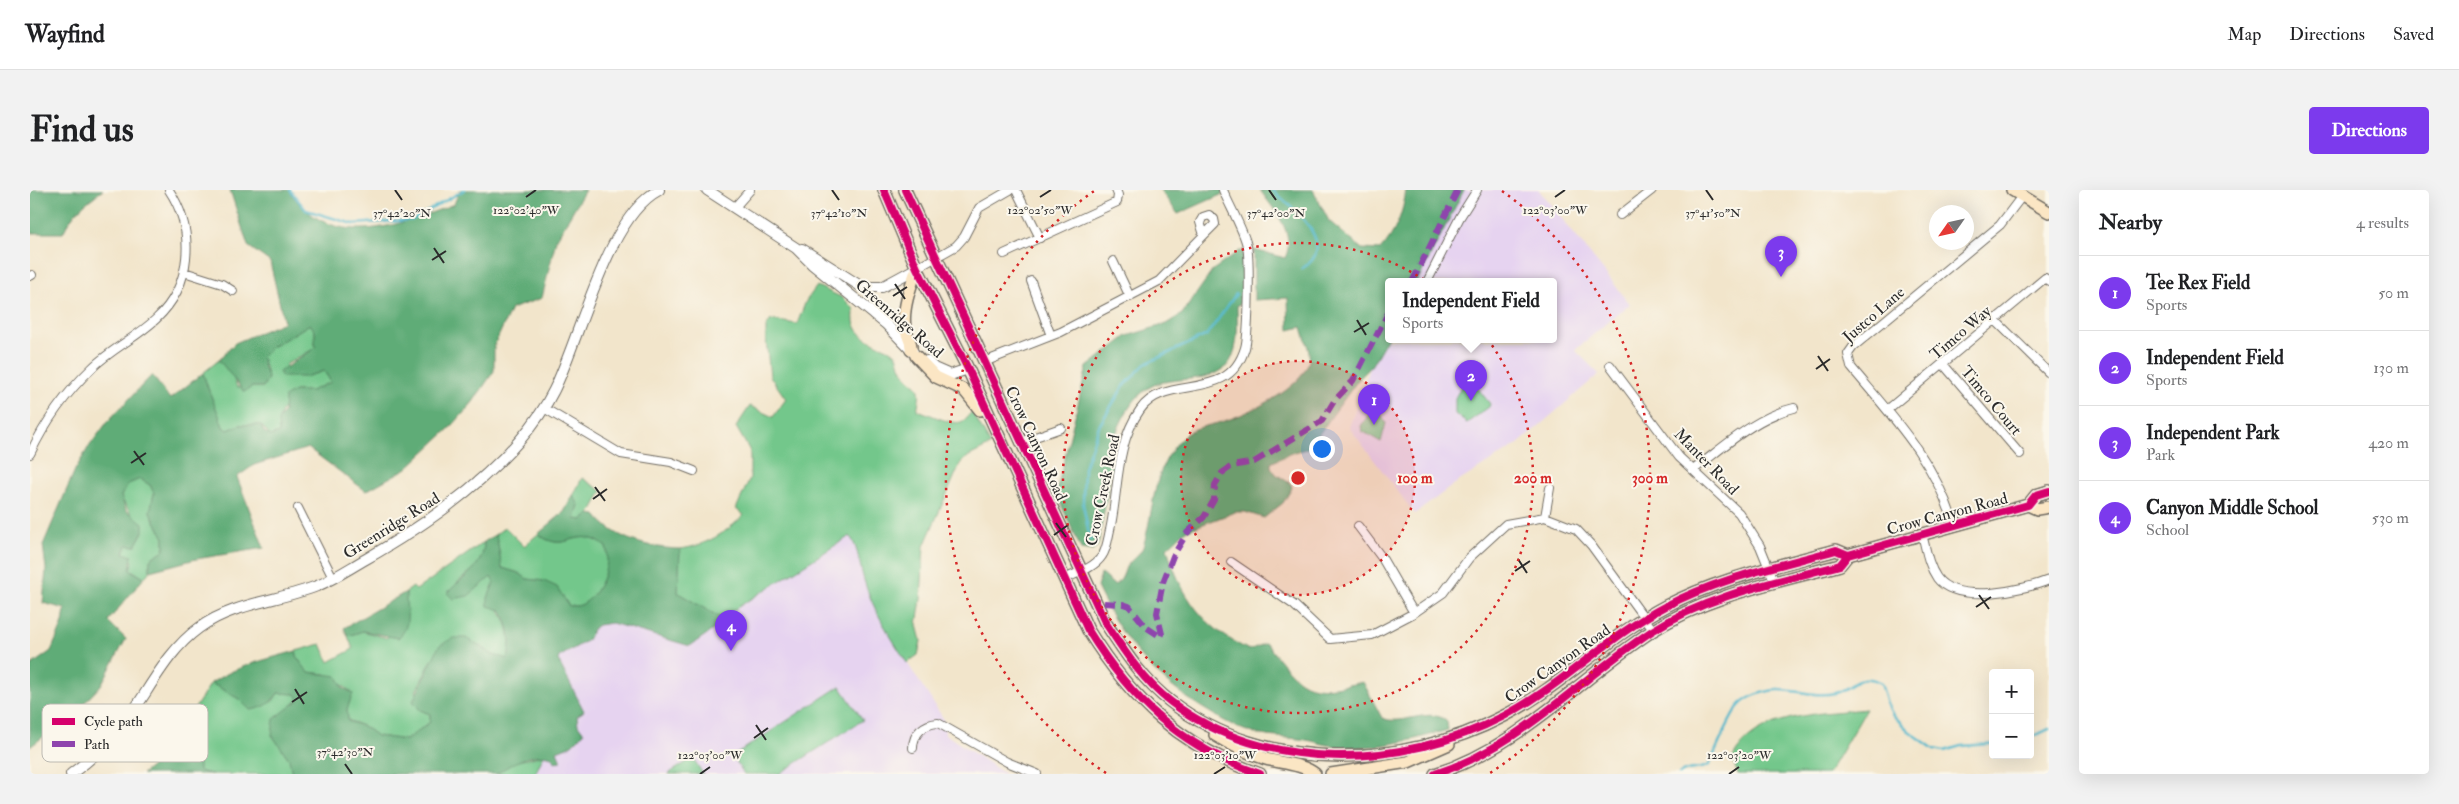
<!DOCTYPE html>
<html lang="en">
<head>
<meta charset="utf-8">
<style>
  :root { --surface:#fff; --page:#f2f2f2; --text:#202124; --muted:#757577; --line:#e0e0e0; --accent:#7c3aed }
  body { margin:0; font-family:"IM FELL Double Pica",serif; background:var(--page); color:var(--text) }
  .controls { position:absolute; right:15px; bottom:15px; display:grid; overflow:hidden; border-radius:5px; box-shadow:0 5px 20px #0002 }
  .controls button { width:45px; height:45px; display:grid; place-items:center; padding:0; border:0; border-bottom:1px solid var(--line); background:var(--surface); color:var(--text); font:25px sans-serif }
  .compass { position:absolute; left:1899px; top:15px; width:45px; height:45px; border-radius:50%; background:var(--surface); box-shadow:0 5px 20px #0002; rotate:236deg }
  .you { position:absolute; left:1291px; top:258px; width:18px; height:18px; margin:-12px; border:4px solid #fff; border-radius:50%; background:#1a73e8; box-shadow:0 0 0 8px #1a73e833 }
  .badge { display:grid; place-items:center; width:32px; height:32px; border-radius:50%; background:var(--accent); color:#fff; font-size:16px; font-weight:700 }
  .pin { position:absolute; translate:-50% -41px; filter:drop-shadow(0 1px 2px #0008) }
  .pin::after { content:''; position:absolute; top:26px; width:18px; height:15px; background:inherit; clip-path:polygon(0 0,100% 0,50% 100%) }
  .popup { position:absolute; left:1355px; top:88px; width:172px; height:65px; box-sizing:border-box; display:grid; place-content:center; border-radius:5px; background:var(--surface); filter:drop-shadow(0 1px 4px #0005); font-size:16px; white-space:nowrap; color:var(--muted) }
  .popup b { font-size:19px; color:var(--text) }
  .popup::after { content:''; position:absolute; left:50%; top:100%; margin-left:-10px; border:10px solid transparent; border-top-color:var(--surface) }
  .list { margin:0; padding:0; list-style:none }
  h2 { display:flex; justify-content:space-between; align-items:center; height:65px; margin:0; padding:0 20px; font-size:21px }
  h2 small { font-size:16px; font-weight:400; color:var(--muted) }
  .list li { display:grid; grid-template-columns:32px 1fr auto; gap:15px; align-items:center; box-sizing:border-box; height:75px; padding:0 20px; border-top:1px solid var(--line) }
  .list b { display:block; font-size:19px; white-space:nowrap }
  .list p { margin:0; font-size:16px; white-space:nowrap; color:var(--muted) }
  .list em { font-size:16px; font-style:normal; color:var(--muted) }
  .map { position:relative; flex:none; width:2019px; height:584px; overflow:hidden; border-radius:5px }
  header { display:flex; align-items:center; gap:30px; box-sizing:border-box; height:70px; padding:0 25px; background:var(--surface); border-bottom:1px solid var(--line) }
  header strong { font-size:24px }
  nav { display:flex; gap:28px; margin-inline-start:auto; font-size:18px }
  .intro { display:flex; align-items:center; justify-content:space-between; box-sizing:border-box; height:120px; padding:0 30px }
  h1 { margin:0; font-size:35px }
  .button { padding:12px 22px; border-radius:5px; background:var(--accent); color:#fff; font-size:18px; font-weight:700 }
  main { display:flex; gap:30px; padding:0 30px }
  aside { flex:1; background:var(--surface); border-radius:5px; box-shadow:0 5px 20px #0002 }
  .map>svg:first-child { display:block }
  .built { fill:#e6d3f0 }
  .green { fill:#73c78b; stroke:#4f795b }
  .forest { fill:#5eac77; stroke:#446c51 }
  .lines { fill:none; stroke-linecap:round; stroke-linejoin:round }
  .stream { stroke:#4fb7cc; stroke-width:2.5 }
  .minor-casing { stroke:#716c63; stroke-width:10 }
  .tertiary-casing { stroke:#716c63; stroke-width:12 }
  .secondary-casing { stroke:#716c63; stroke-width:14 }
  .minor { stroke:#fff; stroke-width:8 }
  .tertiary { stroke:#fff; stroke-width:10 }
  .secondary { stroke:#fbe6c4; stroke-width:11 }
  .quiet { stroke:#8e44ad; stroke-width:6; stroke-dasharray:12 6; stroke-linecap:butt }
  .cycleway-casing { stroke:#fbf7ec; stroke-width:11 }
  .cycleway { stroke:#d6006c; stroke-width:8 }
  .ticks { fill:none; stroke:#2b2b2b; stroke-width:2 }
  .ring { fill:none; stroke:#d62828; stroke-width:2.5; stroke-dasharray:2.5 5 }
  .labels { text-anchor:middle; stroke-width:4; stroke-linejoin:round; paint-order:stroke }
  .street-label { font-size:16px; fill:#2b2b2b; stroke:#fbf7ec }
  .key { fill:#fbf7ec; stroke:#bdbab2; stroke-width:1 }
  .key-label { font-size:14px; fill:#2b2b2b }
  .ticks-label { font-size:12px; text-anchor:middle; fill:#2b2b2b; stroke:#fbf7ec; stroke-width:4; stroke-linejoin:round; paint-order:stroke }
  .centre { fill:#d62828; stroke:#fbf7ec; stroke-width:2.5 }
  .ring-label { font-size:15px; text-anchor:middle; font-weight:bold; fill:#d62828; stroke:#fbf7ec; stroke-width:4; stroke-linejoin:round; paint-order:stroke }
</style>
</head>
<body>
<header>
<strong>Wayfind</strong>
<nav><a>Map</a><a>Directions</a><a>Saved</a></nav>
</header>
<div class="intro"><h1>Find us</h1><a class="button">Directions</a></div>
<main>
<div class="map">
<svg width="2019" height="584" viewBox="0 0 2019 584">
  <rect width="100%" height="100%" fill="#fbf7ec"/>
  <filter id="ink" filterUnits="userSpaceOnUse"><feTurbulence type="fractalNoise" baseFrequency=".02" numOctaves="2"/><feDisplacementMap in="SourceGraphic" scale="10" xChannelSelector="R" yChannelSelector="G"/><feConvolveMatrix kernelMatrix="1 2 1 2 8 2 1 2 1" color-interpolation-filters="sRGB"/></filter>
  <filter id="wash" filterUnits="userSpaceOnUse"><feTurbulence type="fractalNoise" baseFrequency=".0096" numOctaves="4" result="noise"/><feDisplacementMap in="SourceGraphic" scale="20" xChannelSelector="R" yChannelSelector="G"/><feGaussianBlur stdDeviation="1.12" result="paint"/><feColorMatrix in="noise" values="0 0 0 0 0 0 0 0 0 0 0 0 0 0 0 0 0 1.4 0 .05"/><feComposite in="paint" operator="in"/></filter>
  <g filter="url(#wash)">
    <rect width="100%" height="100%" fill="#f2e5cb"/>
    <path class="built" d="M1434,0H1509L1600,114L1545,160L1569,184L1488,254L1423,295L1385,324L1319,237L1340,178L1358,147V150H1524V92H1387Z
      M820,345L827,357L834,390L851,429L865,454L913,528L915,544L975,584H505L543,503L522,469L571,433L590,429L658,449Z"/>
    <path class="green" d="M787,96L813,108L824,119C824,124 823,131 825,135C830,149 850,155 862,161C869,165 868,171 871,178C882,200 895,188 887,220C899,223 923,237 933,231C936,229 939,224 942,222L961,255L939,266L930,274L894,356L891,409L887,435L891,451L888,465L877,473C861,447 842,419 834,390C829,374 829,360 820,346L691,428L648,403L650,359C675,356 696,343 714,325L706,319L720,288V261L706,237L720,216L743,227L756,209L740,186L736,149V137L741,130L767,134L776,111Z
      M280,134L285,141V158L255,175L274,187L294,181L301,192L281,201H265C260,207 249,224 249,230C248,235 250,238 249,243L240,246L231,235H210L198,240L193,237C187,218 178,202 173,183L189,170L202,185L207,197H233L238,188L232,166L242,157Z
      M1443,192L1460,214L1459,217L1437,233L1425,224V208L1432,195Z
      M1343,218L1352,226L1356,233L1351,252L1332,241L1331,236Z
      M552,288L572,301L560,324L552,330L545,329L549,315L543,306Z
      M110,289L120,295L124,303L120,322L134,348V360L120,369V381L114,388L100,379L103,371L94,363L97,355L105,356L113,342C107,326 97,322 91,306L98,294Z
      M475,337L494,356L508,344C533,363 542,342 562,349C567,350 572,354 576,357C582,374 568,407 551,415C548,416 542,416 539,416L514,391L497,389L489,383L472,378L466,344Z
      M454,352C454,375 441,380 426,394H451L460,386L465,393L458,408C477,425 483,443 478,469L463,465L450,456L402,470L386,501L390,520L400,524V532L376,550L347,546L335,537L318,530L317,519L323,503L296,484L278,482L268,469L266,461L291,454L299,472L323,459L318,446L332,441L357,448L375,418L376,402L383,397L386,400Z
      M181,493L209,509L220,520L243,511L248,503L266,504L269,509L259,518L242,545L259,569L262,584H182L169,582L163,565L139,559Z
      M810,496L833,530L749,584H714L703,566Z
      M1836,519L1798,584H1708L1702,569C1726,522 1791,524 1836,519Z
      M514,565L505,584H466L484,572Z
      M663,568L673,584H638Z"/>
    <path class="forest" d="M0,0H73C55,13 42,23 33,43H0Z
      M200,0H259C300,63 368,36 424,14L430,0H555L526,50L512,108L481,119L464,156V181L443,212L423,235L377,278L336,301L278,258L224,275L207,287L234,358L166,369L120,381V369L134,360V348L120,322L124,303L120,295L110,289L98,294L91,306L96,320L113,333V341L105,356L97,355L94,363L102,366L100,380L114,388L78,431L96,449L71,495L48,520L0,557V476L21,461L33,433L35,419L13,413L16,379L13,355L45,280L58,258L78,231L122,185L140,209L173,183C178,202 187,218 193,237L198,240L210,235H231L234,242L240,246L249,243L248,230L254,222L255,206L265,201H281L301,192L294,181L275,187H252L249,182L285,158V141L280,134L242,157L232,166L234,178L238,188L233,197H222L214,202L189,170L205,153L254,132L240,72L218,56Z
      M1130,0H1202L1148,24Z
      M1230,0H1283L1299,31L1332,59L1350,60C1366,43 1373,23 1376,0H1434L1387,92H1358V147L1340,178L1328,190L1279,258L1261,263L1241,273V277L1246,284L1261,294L1262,298L1253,313L1234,328L1215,322H1205L1155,341L1137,358C1151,407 1173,437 1219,460L1236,453C1271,497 1274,505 1333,492L1352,528C1371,537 1402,515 1417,532L1418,540C1380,551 1339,562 1298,555C1291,554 1284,551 1276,550C1258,547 1238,548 1220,542C1204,537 1189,528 1176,520C1124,489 1093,452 1067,397L1071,384L1084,395C1092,391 1093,385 1096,377C1100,370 1110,365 1113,357C1125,318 1121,279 1153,247C1162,237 1179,236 1191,232C1217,224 1272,200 1279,171C1281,161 1274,146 1272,137L1259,140L1258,108L1224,110V60L1255,68C1267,44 1243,19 1230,0Z
      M1209,61H1213V113L1207,115C1207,131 1209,150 1203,165C1193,196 1147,185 1124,195C1100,206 1087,238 1080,261L1084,267L1068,355L1063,361L1051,359L1026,303L1057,177L1097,146L1136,134L1152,124L1183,80Z
      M543,305L549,315L545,329L552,330L560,324L566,325C585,350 620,358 650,359L648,403L691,428L693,433L660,456L582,433L568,435L563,439L558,450L529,467L528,470L554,521L547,526L548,535L554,543L542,555L527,561L531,571L525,572L522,567C503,561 482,573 466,584H262L259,569L242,545L244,529L269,510L266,504L248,503C241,514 234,518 220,520L209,509L181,493C208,475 235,470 266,461L268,469L278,482L307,486L313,498L323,503L317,519L318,531L335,537L347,546L376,550L400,532V524L390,520L383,511L409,456L423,448H436L463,465L478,469C482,450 480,436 471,420L458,416V408L464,393L461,387L438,406L423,409L417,403C434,386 454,377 454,352L466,344L472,378L489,383L497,389L514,391L527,397L539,416C542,416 548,416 551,415C568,407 582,374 576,357C572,354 567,350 562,349C542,342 533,363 508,344L534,322Z
      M376,402C375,420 383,435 368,448L333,441L318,446L314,438Z
      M139,559L163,565L169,570V581L182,584H112L135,566Z"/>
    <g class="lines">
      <path class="stream" d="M260,0L276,20L323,34L382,30L434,0
        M1242,0C1262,17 1312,56 1271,79
        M1060,350L1053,314L1054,278L1069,236L1093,197L1115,174L1177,145L1206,104
        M2000,548L2019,539
        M1649,584C1658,576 1670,581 1679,575C1686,561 1700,526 1709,516C1717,506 1739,499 1751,500C1769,501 1787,507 1805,503C1825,497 1829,481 1851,493L1857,514L1863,525L1879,541L1904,559L1914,561L1931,556L1963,554"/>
    </g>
  </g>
  <g filter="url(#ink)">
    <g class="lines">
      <defs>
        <path id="minor" d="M986,0L1010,48
          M705,17L720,0
          M1179,25L1184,29L1185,34L1174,45L1170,32L1173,27Z
          M1590,25L1622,0
          M974,64L1087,12L1088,5L1086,0
          M1083,71L1100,107
          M887,78L926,56L934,47L949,18L980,0
          M154,82L192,94L203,101
          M0,86L2,85
          M1001,91L1021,146
          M1397,92L1430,27L1447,0
          M1965,130L2019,183
          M954,172L1031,142L1129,91L1174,45
          M1913,174L1990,264
          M1580,175L1649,267L1709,323L1730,356L1745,393
          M514,218L591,264L641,272L664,281
          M1857,220L2015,88L2019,91
          M991,252L1031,238
          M0,264C15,232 36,203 62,178C81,159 106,148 126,129C162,96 166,41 139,0
          M1663,280C1694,257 1725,227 1764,218
          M268,318L303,388
          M1515,327L1520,298
          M1924,335C1906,272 1862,226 1821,177L1818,164L1823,157L1970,35L1992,6
          M1328,336L1352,368L1384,423
          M1892,344C1896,359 1898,375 1907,388C1927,415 1994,400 2019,390
          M1201,372L1264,415L1300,449L1342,445L1384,423L1413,403L1439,368L1476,334L1515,327L1546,339L1561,355L1623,440
          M1034,389C1047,383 1064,378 1072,366C1077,359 1078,348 1080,340C1089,300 1085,255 1110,220C1136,182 1198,215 1215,158C1219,144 1220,70 1217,56C1214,41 1199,15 1193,0
          M883,558C883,543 894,534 908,533L977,572L1007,584"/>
        <path id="tertiary" d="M677,0L766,58L782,74L856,134L883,162
          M772,59L832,97H852L887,78
          M897,171L904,178L920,185L938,179
          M41,584C63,568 81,551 97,530C120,499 137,461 169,438C203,413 248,411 287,396C304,389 320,378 336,369C393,336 446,300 490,250C503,235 515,218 524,200C551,146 577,27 629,0"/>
        <path id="secondary" d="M854,0L887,78L938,179L1058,440C1101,510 1151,557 1230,584
          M875,0L1075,432C1094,461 1113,491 1141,512C1235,584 1373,579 1474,526C1532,496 1578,446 1636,416C1689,388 1749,376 1806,360L1818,365
          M1982,0L2019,22
          M881,160C882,150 876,146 875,137C872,119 881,95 887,78
          M886,166L906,187L934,200L950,220
          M1998,315L2007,319L2019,317
          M1185,545C1201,555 1218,563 1236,569C1250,573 1273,574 1285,584
          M1301,584L1378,572L1419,554
          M1405,584C1490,557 1549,489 1622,441C1678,405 1747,392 1810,375L1818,365L1998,315L2006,305L2019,301"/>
      </defs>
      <use href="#minor" class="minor-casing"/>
      <use href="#tertiary" class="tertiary-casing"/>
      <use href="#secondary" class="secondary-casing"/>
      <use href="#minor" class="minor"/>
      <use href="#tertiary" class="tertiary"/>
      <use href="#secondary" class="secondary"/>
      <path class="quiet" d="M1382,92L1428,0
        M1074,413L1093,414L1099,416L1116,437L1131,447L1132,444L1127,423L1133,392L1143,366L1157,343L1174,327L1184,310L1185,295L1192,283L1202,276L1224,272L1292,231L1304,211L1323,191L1358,123"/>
      <defs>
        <path id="cycleway" d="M854,0L887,78L938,179L1058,440C1101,510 1151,557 1230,584
          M875,0L1075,432C1094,461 1113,491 1141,512C1235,584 1373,579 1474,526C1532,496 1578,446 1636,416C1689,388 1749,376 1806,360L1818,365
          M1405,584C1490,557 1549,489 1622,441C1678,405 1747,392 1810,375L1818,365L1998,315L2006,305L2019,301"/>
      </defs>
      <use href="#cycleway" class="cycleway-casing"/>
      <use href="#cycleway" class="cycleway"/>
    </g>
  </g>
  <path class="ticks" d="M365,0L372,10M802,0L809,10M1239,0L1246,10M1676,0L1683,10M496,7L506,0M1010,7L1021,0M1525,7L1535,0M404,58L414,73M402,70L416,61M865,94L875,109M863,106L877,97M1327,130L1336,145M1324,142L1339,133M1788,166L1798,181M1786,179L1800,169M104,261L114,275M101,273L116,263M565,297L575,311M563,309L577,299M1026,333L1036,347M1024,345L1038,335M1488,369L1497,383M1485,381L1500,371M1949,405L1959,419M1946,417L1961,407M265,499L274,514M262,512L277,502M726,535L736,550M724,548L738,538M315,574L322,584M670,584L680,577M1184,584L1195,577M1699,584L1709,577"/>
  <circle cx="1268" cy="288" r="117" fill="#d62828" fill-opacity=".12"/>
  <g class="ring">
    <circle cx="1268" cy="288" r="117"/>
    <circle cx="1268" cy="288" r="235"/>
    <path d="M1076 583A352 352 0 0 1 1064 1M1472 1A352 352 0 0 1 1460 583"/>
  </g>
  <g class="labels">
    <g class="street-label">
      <text transform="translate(1843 124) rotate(-41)" y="6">Justco Lane</text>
      <text transform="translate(870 128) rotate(41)" y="6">Greenridge Road</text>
      <text transform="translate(1930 142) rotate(-40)" y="6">Timco Way</text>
      <text transform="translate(1962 210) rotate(50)" y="6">Timco Court</text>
      <text transform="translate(1007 253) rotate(65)" y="6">Crow Canyon Road</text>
      <text transform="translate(1677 271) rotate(46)" y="6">Manter Road</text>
      <text transform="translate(1072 300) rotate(-78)" y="6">Crow Creek Road</text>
      <text transform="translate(1917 323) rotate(-15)" y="6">Crow Canyon Road</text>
      <text transform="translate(361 335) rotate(-32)" y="6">Greenridge Road</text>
      <text transform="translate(1527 473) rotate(-35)" y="6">Crow Canyon Road</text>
    </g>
  </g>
  <rect x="12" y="514" width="166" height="58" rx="8" class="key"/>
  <rect x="22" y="528" width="23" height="7" fill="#d6006c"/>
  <rect x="22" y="551" width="23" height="6" fill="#8e44ad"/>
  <g class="key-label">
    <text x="54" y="536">Cycle path</text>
    <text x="54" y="559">Path</text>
  </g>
  <g class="ticks-label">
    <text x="496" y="24">122°02'40"W</text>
    <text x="1010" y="24">122°02'50"W</text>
    <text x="1525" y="24">122°03'00"W</text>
    <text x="372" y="27">37°42'20"N</text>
    <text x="809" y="27">37°42'10"N</text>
    <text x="1246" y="27">37°42'00"N</text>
    <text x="1683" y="27">37°41'50"N</text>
    <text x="315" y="566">37°42'30"N</text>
    <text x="680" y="569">122°03'00"W</text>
    <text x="1195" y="569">122°03'10"W</text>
    <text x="1709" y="569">122°03'20"W</text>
  </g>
  <circle cx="1268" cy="288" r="8" class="centre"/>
  <g class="ring-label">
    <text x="1385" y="293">100 m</text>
    <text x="1503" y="293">200 m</text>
    <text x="1620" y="293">300 m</text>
  </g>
</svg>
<div class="controls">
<button>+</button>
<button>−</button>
</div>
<svg class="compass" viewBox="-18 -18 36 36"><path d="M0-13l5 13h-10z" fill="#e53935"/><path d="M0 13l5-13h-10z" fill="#757577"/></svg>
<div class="you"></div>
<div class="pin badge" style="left:1344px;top:235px">1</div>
<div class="pin badge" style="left:1441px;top:211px">2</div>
<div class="popup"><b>Independent Field</b>Sports</div>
<div class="pin badge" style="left:1751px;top:87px">3</div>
<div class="pin badge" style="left:701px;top:461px">4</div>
</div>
<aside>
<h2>Nearby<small>4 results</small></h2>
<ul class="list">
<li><span class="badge">1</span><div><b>Tee Rex Field</b><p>Sports</p></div><em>50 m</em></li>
<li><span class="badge">2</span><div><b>Independent Field</b><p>Sports</p></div><em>130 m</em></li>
<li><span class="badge">3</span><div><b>Independent Park</b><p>Park</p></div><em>420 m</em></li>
<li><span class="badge">4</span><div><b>Canyon Middle School</b><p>School</p></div><em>530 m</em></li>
</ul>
</aside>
</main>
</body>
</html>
